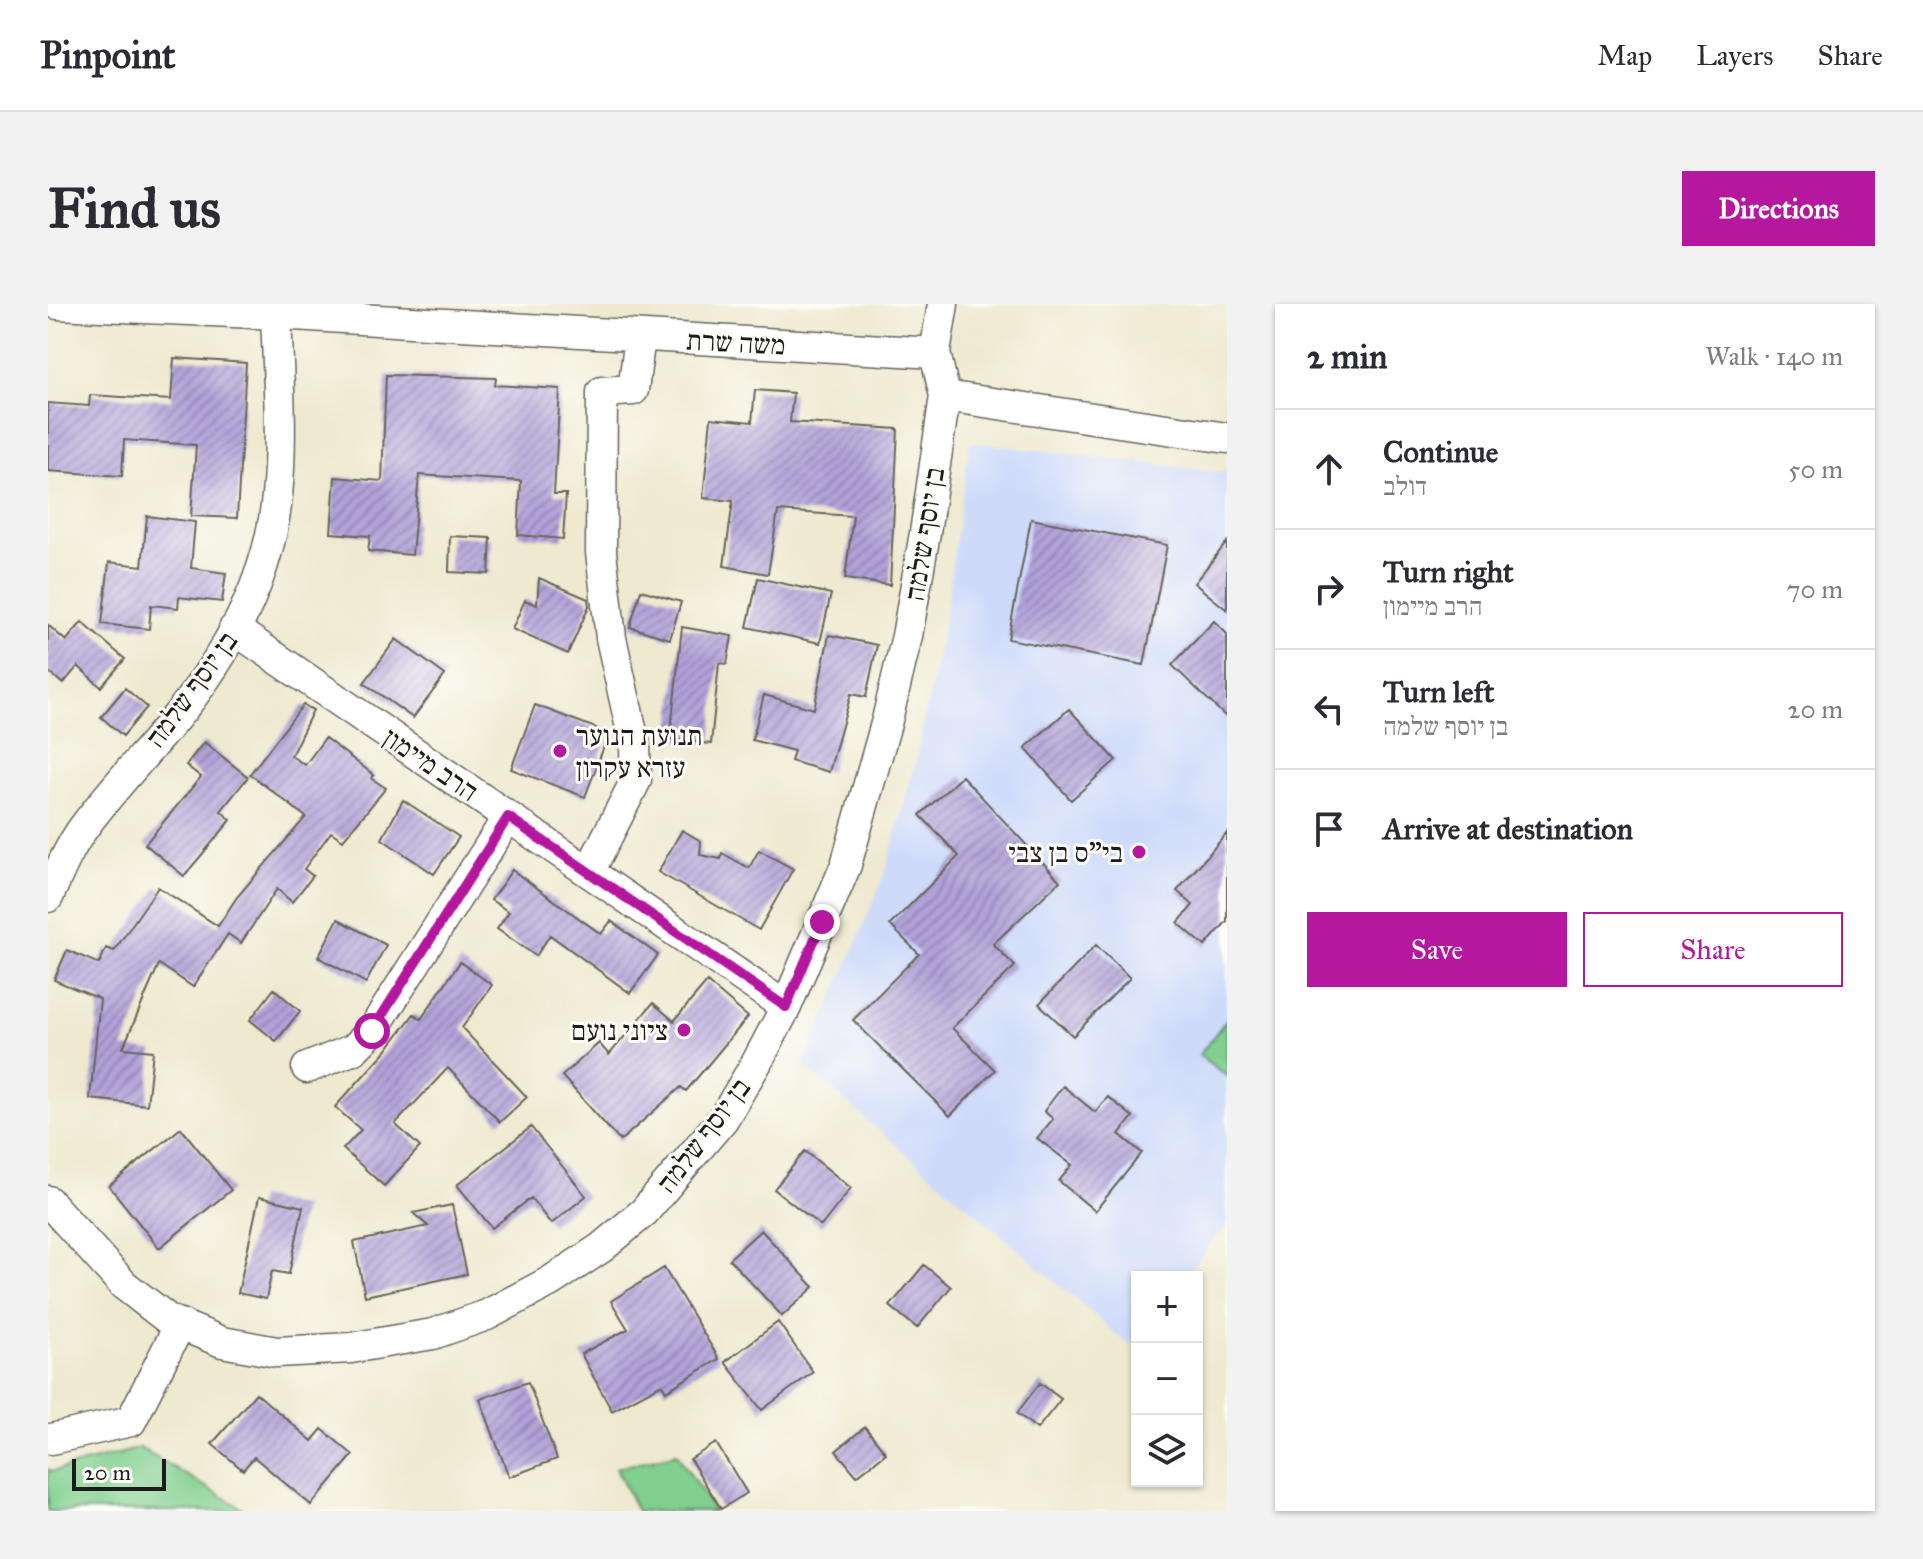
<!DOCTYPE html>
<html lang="en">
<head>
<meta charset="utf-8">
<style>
  :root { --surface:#fff; --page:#f2f2f3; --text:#2b2b33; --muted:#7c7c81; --line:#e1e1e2; --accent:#b5179e }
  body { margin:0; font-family:"IM FELL Great Primer","Frank Ruhl Libre",serif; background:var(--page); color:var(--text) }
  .controls { position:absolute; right:24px; bottom:24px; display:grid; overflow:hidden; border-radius:0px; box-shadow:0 2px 6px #0004 }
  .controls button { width:72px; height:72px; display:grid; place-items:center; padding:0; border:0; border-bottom:2px solid var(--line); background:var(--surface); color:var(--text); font:40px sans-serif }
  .scale { position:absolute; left:24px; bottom:20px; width:94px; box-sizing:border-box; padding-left:8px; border:4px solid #1c1c1c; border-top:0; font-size:22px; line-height:28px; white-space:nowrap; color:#1c1c1c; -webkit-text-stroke:6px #fdfcf7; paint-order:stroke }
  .stop { position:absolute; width:24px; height:24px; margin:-18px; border:6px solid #b5179e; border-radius:50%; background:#fff }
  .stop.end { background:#b5179e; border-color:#fff; box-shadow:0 2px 8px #0008 }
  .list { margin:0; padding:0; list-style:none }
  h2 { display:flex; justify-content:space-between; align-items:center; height:104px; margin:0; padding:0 32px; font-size:34px }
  h2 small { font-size:26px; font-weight:400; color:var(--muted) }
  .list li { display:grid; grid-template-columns:52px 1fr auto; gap:24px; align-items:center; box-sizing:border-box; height:120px; padding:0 32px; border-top:2px solid var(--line) }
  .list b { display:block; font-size:30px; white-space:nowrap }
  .list p { margin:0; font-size:26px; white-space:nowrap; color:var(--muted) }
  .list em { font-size:26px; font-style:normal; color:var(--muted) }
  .actions { display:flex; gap:16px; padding:24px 32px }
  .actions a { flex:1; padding:18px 0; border:2px solid var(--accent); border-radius:0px; text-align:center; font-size:28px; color:var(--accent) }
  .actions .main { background:var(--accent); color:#fff }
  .icon { flex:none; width:44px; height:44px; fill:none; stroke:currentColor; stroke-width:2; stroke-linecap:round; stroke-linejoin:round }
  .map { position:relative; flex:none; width:1179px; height:1207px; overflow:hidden; border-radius:0px }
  header { display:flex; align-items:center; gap:48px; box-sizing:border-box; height:112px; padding:0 40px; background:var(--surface); border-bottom:2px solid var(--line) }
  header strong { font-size:38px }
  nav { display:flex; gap:44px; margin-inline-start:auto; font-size:28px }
  .intro { display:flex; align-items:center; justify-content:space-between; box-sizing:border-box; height:192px; padding:0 48px }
  h1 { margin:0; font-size:56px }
  .button { padding:20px 36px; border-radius:0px; background:var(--accent); color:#fff; font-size:28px; font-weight:700 }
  main { display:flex; gap:48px; padding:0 48px }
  aside { flex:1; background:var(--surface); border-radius:0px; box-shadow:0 2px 6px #0004 }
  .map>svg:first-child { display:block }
  .built { fill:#cedafa }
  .green { fill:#80cf8f; stroke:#4e7656; stroke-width:2 }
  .building { fill:url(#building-hatch) }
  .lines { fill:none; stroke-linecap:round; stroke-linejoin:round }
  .minor-casing { stroke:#66645b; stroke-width:33 }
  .minor { stroke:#fff; stroke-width:30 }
  .route { stroke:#b5179e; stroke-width:10 }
  .poi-dot { fill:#b5179e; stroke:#fdfcf7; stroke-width:3 }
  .labels { text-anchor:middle; stroke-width:6; stroke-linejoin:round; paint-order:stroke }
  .street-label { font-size:28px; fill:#1c1c1c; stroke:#fdfcf7 }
  .poi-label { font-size:28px; fill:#1c1c1c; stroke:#fdfcf7; text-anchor:end }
</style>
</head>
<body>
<header>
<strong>Pinpoint</strong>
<nav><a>Map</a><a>Layers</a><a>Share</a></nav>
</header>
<div class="intro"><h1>Find us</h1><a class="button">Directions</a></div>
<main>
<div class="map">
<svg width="1179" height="1207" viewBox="0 0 1179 1207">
  <defs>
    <pattern id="building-hatch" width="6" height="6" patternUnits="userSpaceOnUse" patternTransform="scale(2)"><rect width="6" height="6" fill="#b1a2d9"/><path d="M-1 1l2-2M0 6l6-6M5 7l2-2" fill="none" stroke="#8f83af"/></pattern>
  </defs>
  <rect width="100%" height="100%" fill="#fdfcf7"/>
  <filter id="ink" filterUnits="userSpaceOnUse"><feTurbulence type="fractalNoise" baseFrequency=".0125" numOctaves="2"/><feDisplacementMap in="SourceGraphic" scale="16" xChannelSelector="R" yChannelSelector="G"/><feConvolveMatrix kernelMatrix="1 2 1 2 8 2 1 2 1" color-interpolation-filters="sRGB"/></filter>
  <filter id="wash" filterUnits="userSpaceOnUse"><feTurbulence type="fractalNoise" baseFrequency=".006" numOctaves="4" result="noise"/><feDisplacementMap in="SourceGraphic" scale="32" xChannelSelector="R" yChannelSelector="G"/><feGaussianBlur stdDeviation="1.8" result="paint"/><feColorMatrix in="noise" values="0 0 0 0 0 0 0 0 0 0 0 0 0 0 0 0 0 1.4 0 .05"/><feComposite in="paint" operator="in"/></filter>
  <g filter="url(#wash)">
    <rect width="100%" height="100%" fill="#eee9cf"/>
    <path class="built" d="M922,138L1179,169V920L1136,973H1089V1031L1081,1041L755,761L794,674L837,569L868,456L896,318Z"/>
    <path class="green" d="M1179,715V772L1151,751Z
      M92,1144L199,1207H0V1165L3,1168Z
      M629,1149L666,1207H589L568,1164Z"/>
    <g id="blocks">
      <path class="building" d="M126,54L198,59L189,214L143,212L148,141L76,136L74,172L0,167V99L41,102L42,91L123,96Z
        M338,71L448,74L447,81L512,85L506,190H518L515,235L470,231L473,177L371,171L364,251L320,247L322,232L283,229L287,173L334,177Z
        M707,86L745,89L742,118L850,125L842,281L797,275L805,212L730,207L720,270L676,262L685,197L655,194L663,114L704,118Z
        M99,212L147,218L143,264L178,269L174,298L131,293L130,304L103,301L101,325L54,320L61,258L94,262Z
        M983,215L1119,241L1096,361L960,335Z
        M402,232L443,234L441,270L401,268Z
        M1179,238V306L1146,279Z
        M491,274L540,295L541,302L520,350L464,325L477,296L489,301Z
        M710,274L783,290L772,339L699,323Z
        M593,286L633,298L622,335L582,323Z
        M1166,317L1179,330V414L1124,361Z
        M34,318L77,355L53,383L30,362L15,380L0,367V321L18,337Z
        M634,323L684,332L679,360L671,359L663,440L622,435Z
        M781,331L829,341L818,393L803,390L781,468L743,457L746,447L704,436L716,391L766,405Z
        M348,335L397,371L365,414L316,379Z
        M77,384L99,403L75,432L53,413Z
        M255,401L265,406L243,452L257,461L277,434L326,471L324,475L338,484L295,536L283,528L256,565L265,572L244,598L229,585L193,639L180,630L145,683L111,660L75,744L105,747L99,801L42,795L52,695L6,676L19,646L51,660L58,644L66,647L110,583L170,622L189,593L258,513L202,470Z
        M487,401L561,429L537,493L463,465Z
        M1021,405L1068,456L1023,496L977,444Z
        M156,438L200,473L173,507L183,516L136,572L97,540L153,473L138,461Z
        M914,472L1012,577L945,640L967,662L904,724L947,766L902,812L805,716L871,650L842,621L911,552L872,511Z
        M355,496L411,533L386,570L334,535Z
        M634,526L653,537L652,551L673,555L674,549L701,564L711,546L745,565L711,626L610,568Z
        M1179,529V617L1157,642L1130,619L1145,601L1129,587Z
        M464,566L553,630L563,617L610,651L582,689L502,631L488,652L449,625L461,608L443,596Z
        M290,615L338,641L318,679L270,653Z
        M1048,641L1082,674L1025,732L991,700Z
        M412,658L444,681L414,724L479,793L452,818L400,764L347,820L372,843L336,882L295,845L313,826L287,803L337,748L366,710L373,715Z
        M659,678L700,713L638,787L633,783L572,837L514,772L551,739L561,751L605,699L626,717Z
        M226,685L252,707L228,737L202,716Z
        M1015,782L1047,808L1060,793L1085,813L1071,830L1094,849L1047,907L1011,877L1024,861L989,834L1005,815L996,807Z
        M483,823L538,892L503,920L483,894L444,924L409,881Z
        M133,824L183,886L111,944L61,882Z
        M757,847L803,884L773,922L726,885Z
        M211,893L255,903L241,970L224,967L218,995L190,989Z
        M404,901L419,970L317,992L306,938L380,922L365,909Z
        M713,926L766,983L734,1012L681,955Z
        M876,961L903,983L869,1024L842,1002Z
        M616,964L671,1055L618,1087L614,1080L564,1107L533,1050L580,1025L563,997Z
        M730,1018L765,1068L714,1106L677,1058Z
        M480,1078L509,1155L461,1173L432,1095Z
        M992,1079L1013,1095L989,1125L969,1109Z
        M208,1089L264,1137L274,1125L305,1151L263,1201L206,1153L195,1166L164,1140Z
        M817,1123L838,1149L809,1172L788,1147Z
        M668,1139L699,1189L673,1205L642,1155Z"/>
    </g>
  </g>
  <g filter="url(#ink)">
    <use href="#blocks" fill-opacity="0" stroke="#66645b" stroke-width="2"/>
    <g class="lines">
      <defs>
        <path id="minor" d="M9,0L228,10L887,49
          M897,92L1179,134
          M186,325L738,703
          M541,568L588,476L587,442L563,334L553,248L554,88L585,86L592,33
          M0,593C10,570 21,543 36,523C66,482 102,446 134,406C182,345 222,271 229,192C235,132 230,70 228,10
          M259,764L306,745L324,727L460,513
          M0,897L76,981L121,1016L174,1038L229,1048L303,1044L361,1034L385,1030L439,1011L503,977L553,944L596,908L675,815L709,758L738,703L798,561L839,416L859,332L877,229L897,92L887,49L895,0
          M3,1135L83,1117L132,1020"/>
      </defs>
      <use href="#minor" class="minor-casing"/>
      <use href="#minor" class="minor"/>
    </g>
  </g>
  <g class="lines" filter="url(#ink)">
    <path class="route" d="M324,727L460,513L738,703L774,618"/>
  </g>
  <g class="poi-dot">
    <circle cx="512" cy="447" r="8"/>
    <circle cx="1091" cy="548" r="8"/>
    <circle cx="636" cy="726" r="8"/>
  </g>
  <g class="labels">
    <g class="street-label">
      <text transform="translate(688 38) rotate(3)" y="10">משה שרת</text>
      <text transform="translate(876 230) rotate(-81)" y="10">בן יוסף שלמה</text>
      <text transform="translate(143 385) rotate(-54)" y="10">בן יוסף שלמה</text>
      <text transform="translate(383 460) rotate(34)" y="10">הרב מיימון</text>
      <text transform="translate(655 831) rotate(-53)" y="10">בן יוסף שלמה</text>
    </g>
    <g class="poi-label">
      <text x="528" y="441" text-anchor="start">תנועת הנוער<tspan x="528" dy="32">עזרא עקרון</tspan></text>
      <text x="1075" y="558">בי"ס בן צבי</text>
      <text x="620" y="736">ציוני נועם</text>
    </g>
  </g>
</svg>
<div class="controls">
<button>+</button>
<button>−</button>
<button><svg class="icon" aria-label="layers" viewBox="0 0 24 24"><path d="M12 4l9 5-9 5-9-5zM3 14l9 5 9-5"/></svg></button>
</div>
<div class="scale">20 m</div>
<div class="stop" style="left:324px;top:727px"></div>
<div class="stop end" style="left:774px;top:618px"></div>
</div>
<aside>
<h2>2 min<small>Walk · 140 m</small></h2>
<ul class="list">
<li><svg class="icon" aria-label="ahead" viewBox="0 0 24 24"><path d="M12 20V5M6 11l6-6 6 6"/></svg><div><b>Continue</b><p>דולב</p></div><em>50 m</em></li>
<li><svg class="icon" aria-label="right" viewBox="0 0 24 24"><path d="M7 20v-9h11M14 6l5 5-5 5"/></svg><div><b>Turn right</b><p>הרב מיימון</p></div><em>70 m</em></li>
<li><svg class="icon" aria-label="left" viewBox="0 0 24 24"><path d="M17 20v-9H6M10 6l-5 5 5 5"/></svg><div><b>Turn left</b><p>בן יוסף שלמה</p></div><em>20 m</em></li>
<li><svg class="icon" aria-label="arrive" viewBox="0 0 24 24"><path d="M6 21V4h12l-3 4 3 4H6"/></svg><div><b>Arrive at destination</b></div></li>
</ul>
<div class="actions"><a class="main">Save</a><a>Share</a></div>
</aside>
</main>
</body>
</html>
